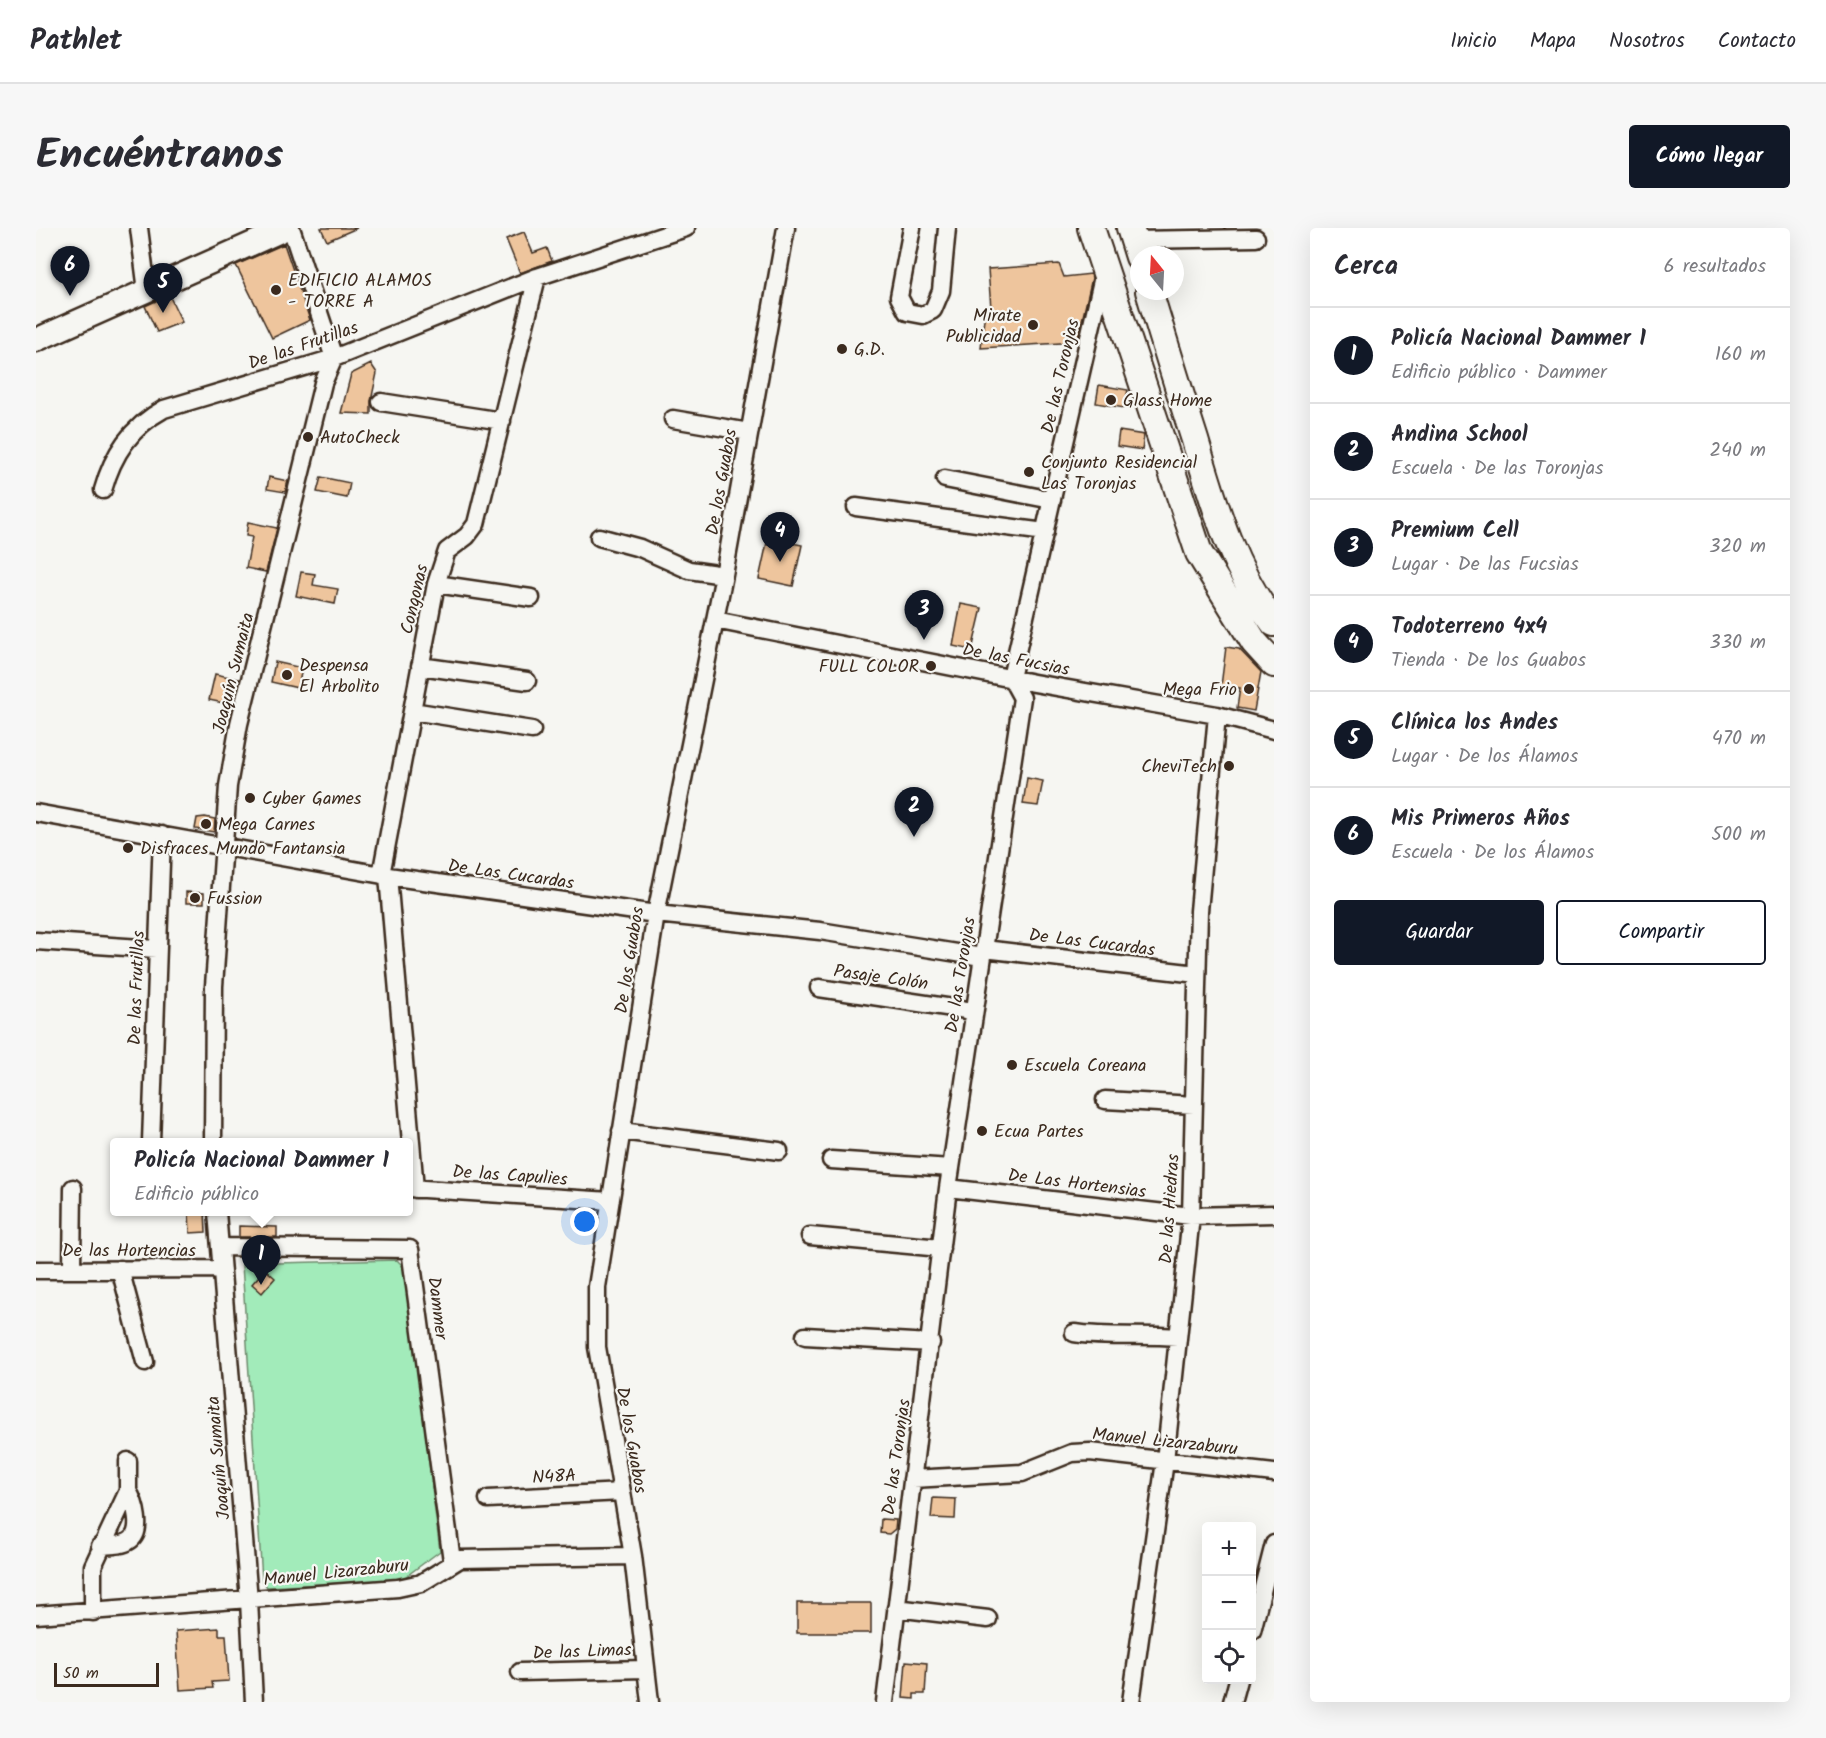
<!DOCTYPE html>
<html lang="es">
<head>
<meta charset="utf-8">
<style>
  :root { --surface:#fff; --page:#f7f7f7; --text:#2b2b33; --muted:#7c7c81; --line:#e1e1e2; --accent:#111827 }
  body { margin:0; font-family:Kalam,sans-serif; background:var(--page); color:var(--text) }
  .controls { position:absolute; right:18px; bottom:18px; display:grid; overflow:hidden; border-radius:6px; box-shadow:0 6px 24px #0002 }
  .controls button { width:54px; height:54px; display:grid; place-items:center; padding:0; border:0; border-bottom:2px solid var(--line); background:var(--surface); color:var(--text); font:30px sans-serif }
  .compass { position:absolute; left:1094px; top:18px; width:54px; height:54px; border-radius:50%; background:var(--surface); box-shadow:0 6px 24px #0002; rotate:342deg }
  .scale { position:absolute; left:18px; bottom:15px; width:105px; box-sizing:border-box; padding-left:6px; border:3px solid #3b2a1e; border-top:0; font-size:16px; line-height:21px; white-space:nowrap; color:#3b2a1e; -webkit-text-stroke:4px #f6f6f2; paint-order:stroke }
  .you { position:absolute; left:549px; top:994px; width:21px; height:21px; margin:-15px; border:4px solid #fff; border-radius:50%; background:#1a73e8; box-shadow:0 0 0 9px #1a73e833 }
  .badge { display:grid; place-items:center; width:39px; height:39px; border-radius:50%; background:var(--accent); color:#fff; font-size:20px; font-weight:700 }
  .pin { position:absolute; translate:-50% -50px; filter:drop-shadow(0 2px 3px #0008) }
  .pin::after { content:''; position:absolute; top:32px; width:21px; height:18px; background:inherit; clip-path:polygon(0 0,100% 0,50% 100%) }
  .popup { position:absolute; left:74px; top:910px; width:303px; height:78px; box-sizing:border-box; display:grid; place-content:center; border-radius:6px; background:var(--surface); filter:drop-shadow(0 2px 4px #0005); font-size:20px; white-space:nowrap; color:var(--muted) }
  .popup b { font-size:22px; color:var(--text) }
  .popup::after { content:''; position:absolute; left:50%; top:100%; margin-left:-12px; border:12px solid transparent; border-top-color:var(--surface) }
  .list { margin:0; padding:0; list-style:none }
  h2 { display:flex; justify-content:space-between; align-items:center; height:78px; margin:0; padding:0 24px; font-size:26px }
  h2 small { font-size:20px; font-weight:400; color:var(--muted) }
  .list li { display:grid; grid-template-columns:39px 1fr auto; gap:18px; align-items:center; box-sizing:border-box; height:96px; padding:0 24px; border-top:2px solid var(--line) }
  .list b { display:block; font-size:22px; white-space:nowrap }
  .list p { margin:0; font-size:20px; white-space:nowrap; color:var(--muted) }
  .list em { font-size:20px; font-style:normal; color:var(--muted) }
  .actions { display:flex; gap:12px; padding:18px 24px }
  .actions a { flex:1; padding:14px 0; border:2px solid var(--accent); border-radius:6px; text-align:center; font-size:21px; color:var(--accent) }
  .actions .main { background:var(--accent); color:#fff }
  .icon { flex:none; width:33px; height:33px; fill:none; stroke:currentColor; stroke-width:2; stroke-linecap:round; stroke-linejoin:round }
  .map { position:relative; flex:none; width:1238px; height:1474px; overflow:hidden; border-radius:6px }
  header { display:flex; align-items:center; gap:36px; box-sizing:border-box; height:84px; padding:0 30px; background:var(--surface); border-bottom:2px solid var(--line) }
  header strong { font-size:28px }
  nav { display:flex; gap:33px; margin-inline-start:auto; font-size:21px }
  .intro { display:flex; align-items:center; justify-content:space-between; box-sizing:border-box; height:144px; padding:0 36px }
  h1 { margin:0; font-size:42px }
  .button { padding:15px 27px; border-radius:6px; background:var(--accent); color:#fff; font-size:21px; font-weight:700 }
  main { display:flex; gap:36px; padding:0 36px }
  aside { flex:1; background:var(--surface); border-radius:6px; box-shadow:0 6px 24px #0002 }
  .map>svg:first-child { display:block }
  .green { fill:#a2ebba; stroke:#6e8a6c; stroke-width:1.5 }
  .building { fill:#eec59d; stroke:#3b2a1e; stroke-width:1.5 }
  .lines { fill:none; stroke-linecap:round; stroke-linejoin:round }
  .street-casing { stroke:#3b2a1e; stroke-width:21 }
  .secondary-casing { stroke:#3b2a1e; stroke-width:27 }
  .primary-casing { stroke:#3b2a1e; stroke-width:30 }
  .street { stroke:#f6f6f2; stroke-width:16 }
  .secondary { stroke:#f6f6f2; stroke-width:22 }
  .primary { stroke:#f6f6f2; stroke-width:26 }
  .poi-dot { fill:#3b2a1e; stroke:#f6f6f2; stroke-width:2 }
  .labels { text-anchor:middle; stroke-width:4.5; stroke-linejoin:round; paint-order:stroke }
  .poi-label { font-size:18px; fill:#3b2a1e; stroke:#f6f6f2; text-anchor:start }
  .street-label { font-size:18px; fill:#3b2a1e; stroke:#f6f6f2 }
</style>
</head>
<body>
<header>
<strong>Pathlet</strong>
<nav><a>Inicio</a><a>Mapa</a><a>Nosotros</a><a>Contacto</a></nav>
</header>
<div class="intro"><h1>Encuéntranos</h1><a class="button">Cómo llegar</a></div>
<main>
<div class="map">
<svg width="1238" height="1474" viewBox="0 0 1238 1474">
  <rect width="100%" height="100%" fill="#f6f6f2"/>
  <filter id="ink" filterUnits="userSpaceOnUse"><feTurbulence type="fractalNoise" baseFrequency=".0167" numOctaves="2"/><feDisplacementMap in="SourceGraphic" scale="12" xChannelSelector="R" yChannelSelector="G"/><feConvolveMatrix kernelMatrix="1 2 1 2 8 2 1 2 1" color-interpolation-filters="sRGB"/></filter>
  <g filter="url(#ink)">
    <path class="green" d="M361,1032L369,1040L404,1323L365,1352L231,1359L226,1352L206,1036Z"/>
    <path class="building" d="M285,0H321L291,13Z
      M488,4L497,25L511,20L516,33L484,45L470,11Z
      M248,16L274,92L236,110L200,37Z
      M1023,36L1028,49L1055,46L1056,50L1041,114L945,120L949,81L955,80L952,41Z
      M133,67L146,94L121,104L109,78Z
      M335,136L341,145L335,173V186L305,185L315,146Z
      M1063,157L1092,162L1088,180L1060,175Z
      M1083,203L1108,207L1106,222L1081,218Z
      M233,249L252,253L249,264L231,261Z
      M285,249L314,255L311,270L281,264Z
      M212,294L241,300L230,344L210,340L216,309L210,308Z
      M732,310L766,317L757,358L723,351Z
      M265,344L279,346L277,357L302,361L299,376L260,368Z
      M925,376L946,380L936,422L917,418Z
      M1190,419L1203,421L1225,444L1218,483L1201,480L1204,460L1185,458Z
      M239,434L266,440L262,460L235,454Z
      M179,446L203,451L197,477L173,472Z
      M991,550L1007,553L1002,578L987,576Z
      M169,589L179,591L178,604L159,601L161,590Z
      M150,664L168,665V675H150Z
      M153,984H169L170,1004L154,1005Z
      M203,998L241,999V1009H203Z
      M229,1041L239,1050L226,1065L216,1056Z
      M897,1270L920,1271L919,1291L895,1290Z
      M845,1291L860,1292L859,1301L853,1306L844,1305Z
      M761,1375H835V1405H761Z
      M183,1400V1407H190L193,1453L176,1454L177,1460L144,1462L140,1403Z
      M870,1433L891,1435L889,1466H878V1471L867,1470Z"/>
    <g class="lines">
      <defs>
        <path id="street" d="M103,0L111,63
          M876,0L863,69L871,84L887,87L897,82L905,63L911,0
          M1098,12L1220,10
          M345,174L466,193
          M637,191L713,204
          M909,251L1016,272
          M67,262C77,226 95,199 128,181L298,130L501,49L650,0
          M820,279L1009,304
          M563,309L604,320L653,342L688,347
          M400,356L495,370
          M679,392L998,455L1181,487L1238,502
          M384,438L491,453
          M376,483L496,502
          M0,585L352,648L620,686L784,703L946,729
          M345,647L400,356L411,323L431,308L440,296L501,49
          M352,648L379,961
          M0,713L120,721
          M948,721L1161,746
          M783,760L937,783
          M1069,872L1158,877
          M585,903L743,923
          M115,914L126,607
          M177,914L178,758L192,558L203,496L287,155L298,130L255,0
          M795,932L915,940
          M372,960L574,973
          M912,960L1155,988L1238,986
          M181,984L213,1372L218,1474
          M774,1008L905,1020
          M184,1019L374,1021L416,1333
          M36,1041L37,960
          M84,1041L109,1134
          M0,1042L185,1041
          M1038,1105C1073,1110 1107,1106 1142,1109
          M769,1108L895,1115
          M876,1251L986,1245L1036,1225L1054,1224L1238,1245
          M452,1271L586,1264
          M64,1318C73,1317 86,1318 93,1313C108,1304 99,1274 92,1263
          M860,1380L952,1391
          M57,1384V1338L92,1263V1233
          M0,1387L362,1360L385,1355L424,1331L597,1328
          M1216,1403L1238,1316
          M484,1444L609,1441
          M614,1474L597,1328L561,1119V1059L620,686L688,347L750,0
          M849,1474L912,960L986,470L975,450L1068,44
          M1095,1474L1129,1233L1155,988L1163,683L1181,487
          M1196,1474L1202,1452"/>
        <path id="secondary" d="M0,112L251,0"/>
        <path id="primary" d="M1055,0L1163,325L1218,414L1238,436
          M1094,0L1103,29
          M1113,63C1128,113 1143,162 1159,212C1178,276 1196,341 1238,395"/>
      </defs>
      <use href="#street" class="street-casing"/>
      <use href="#secondary" class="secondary-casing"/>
      <use href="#primary" class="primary-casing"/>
      <use href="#street" class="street"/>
      <use href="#secondary" class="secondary"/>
      <use href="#primary" class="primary"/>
    </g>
  </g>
  <g class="poi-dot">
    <circle cx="240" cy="62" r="6"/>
    <circle cx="997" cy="97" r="6"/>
    <circle cx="806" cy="121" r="6"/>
    <circle cx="1075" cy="172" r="6"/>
    <circle cx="272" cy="209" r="6"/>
    <circle cx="993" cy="244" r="6"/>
    <circle cx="895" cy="438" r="6"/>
    <circle cx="251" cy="447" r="6"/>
    <circle cx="1213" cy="461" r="6"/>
    <circle cx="1193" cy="538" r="6"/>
    <circle cx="214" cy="570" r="6"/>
    <circle cx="170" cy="596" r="6"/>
    <circle cx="92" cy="620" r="6"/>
    <circle cx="159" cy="670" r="6"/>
    <circle cx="976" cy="837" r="6"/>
    <circle cx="946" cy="903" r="6"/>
  </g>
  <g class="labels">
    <g class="poi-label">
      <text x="252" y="58">EDIFICIO ALAMOS<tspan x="252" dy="21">- TORRE A</tspan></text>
      <text x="985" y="93" text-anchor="end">Mirate<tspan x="985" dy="21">Publicidad</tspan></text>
      <text x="818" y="127">G.D.</text>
      <text x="1087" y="178">Glass Home</text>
      <text x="284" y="215">AutoCheck</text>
      <text x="1005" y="240">Conjunto Residencial<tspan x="1005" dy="21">Las Toronjas</tspan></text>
      <text x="263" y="443">Despensa<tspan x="263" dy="21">El Arbolito</tspan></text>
      <text x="883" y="444" text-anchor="end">FULL COLOR</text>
      <text x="1201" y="467" text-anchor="end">Mega Frio</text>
      <text x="1181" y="544" text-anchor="end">CheviTech</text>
      <text x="226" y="576">Cyber Games</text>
      <text x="182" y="602">Mega Carnes</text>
      <text x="104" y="626">Disfraces Mundo Fantansia</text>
      <text x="171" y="676">Fussion</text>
      <text x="988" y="843">Escuela Coreana</text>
      <text x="958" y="909">Ecua Partes</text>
    </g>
    <g class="street-label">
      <text transform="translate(267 117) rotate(-19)" y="6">De las Frutillas</text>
      <text transform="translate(1024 148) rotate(-77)" y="6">De las Toronjas</text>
      <text transform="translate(685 254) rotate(-80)" y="6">De los Guabos</text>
      <text transform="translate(378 371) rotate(-77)" y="6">Congonas</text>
      <text transform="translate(980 431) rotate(11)" y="6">De las Fucsias</text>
      <text transform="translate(197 445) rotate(-76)" y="6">Joaquín Sumaita</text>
      <text transform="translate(475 646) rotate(8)" y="6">De Las Cucardas</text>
      <text transform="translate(1056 714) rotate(7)" y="6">De Las Cucardas</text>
      <text transform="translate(593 732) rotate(-81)" y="6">De los Guabos</text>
      <text transform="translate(924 747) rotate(-81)" y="6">De las Toronjas</text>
      <text transform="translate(845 749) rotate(8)" y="6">Pasaje Colón</text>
      <text transform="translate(100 760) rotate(-88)" y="6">De las Frutillas</text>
      <text transform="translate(474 947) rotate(4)" y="6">De las Capulies</text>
      <text transform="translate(1041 955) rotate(7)" y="6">De Las Hortensias</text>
      <text transform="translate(1133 981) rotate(-86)" y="6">De las Hiedras</text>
      <text x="93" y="1028">De las Hortencias</text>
      <text transform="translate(402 1080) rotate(83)" y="6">Dammer</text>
      <text transform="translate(596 1212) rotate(80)" y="6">De los Guabos</text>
      <text transform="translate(1129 1213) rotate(6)" y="6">Manuel Lizarzaburu</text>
      <text transform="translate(860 1229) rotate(-82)" y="6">De las Toronjas</text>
      <text transform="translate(182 1230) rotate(-95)" y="6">Joaquín Sumaita</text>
      <text transform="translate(518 1248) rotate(-3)" y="6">N48A</text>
      <text transform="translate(300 1344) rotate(-6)" y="6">Manuel Lizarzaburu</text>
      <text transform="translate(546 1423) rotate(-2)" y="6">De las Limas</text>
    </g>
  </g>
</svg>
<div class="controls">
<button>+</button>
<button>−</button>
<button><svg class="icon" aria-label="locate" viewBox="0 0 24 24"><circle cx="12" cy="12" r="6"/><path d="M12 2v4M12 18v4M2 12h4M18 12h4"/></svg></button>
</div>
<svg class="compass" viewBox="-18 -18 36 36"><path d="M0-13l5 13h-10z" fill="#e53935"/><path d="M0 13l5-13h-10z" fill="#7c7c81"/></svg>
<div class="scale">50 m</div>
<div class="you"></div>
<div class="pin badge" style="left:225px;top:1057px">1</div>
<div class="popup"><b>Policía Nacional Dammer 1</b>Edificio público</div>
<div class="pin badge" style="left:878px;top:609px">2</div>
<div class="pin badge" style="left:888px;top:412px">3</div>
<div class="pin badge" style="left:744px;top:334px">4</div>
<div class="pin badge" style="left:127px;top:85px">5</div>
<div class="pin badge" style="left:34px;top:68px">6</div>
</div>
<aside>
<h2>Cerca<small>6 resultados</small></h2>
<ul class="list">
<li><span class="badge">1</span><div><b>Policía Nacional Dammer 1</b><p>Edificio público · Dammer</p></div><em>160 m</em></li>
<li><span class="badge">2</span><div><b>Andina School</b><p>Escuela · De las Toronjas</p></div><em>240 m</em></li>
<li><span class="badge">3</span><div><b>Premium Cell</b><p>Lugar · De las Fucsias</p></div><em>320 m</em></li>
<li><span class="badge">4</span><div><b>Todoterreno 4x4</b><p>Tienda · De los Guabos</p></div><em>330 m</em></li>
<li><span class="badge">5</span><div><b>Clínica los Andes</b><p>Lugar · De los Álamos</p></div><em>470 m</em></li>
<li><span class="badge">6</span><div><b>Mis Primeros Años</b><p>Escuela · De los Álamos</p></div><em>500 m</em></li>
</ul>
<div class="actions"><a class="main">Guardar</a><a>Compartir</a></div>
</aside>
</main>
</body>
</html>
